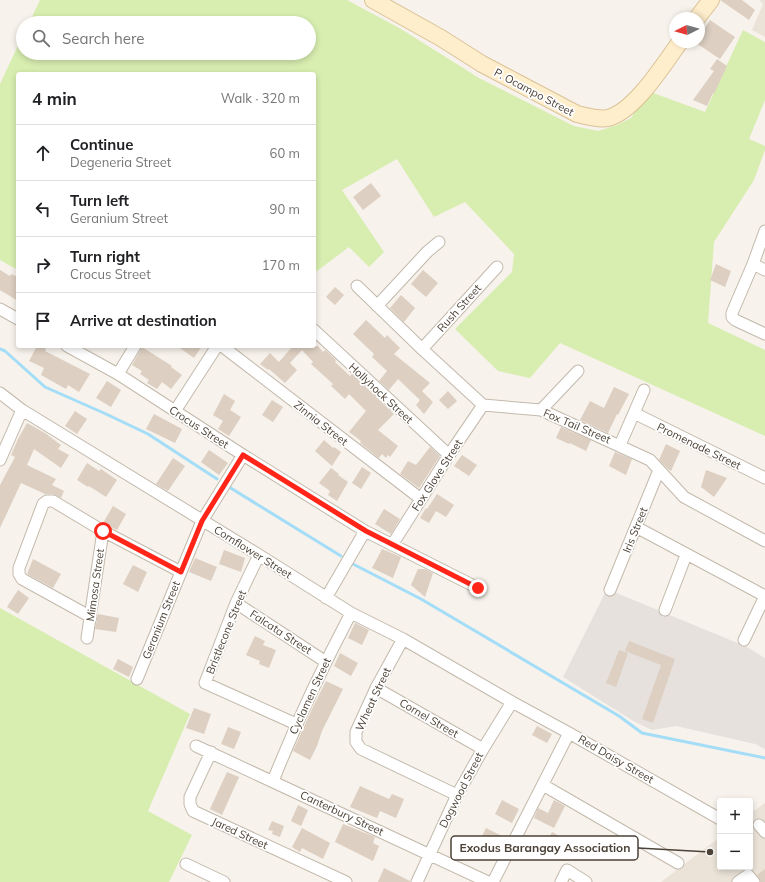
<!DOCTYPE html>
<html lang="en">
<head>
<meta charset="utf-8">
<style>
  :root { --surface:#fff; --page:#f2f2f2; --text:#202124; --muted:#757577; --line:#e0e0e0 }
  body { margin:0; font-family:Mulish,sans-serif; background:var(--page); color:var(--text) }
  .controls { position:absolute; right:12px; bottom:12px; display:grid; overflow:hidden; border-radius:4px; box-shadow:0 2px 6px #0003 }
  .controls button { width:36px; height:36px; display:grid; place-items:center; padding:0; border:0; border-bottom:1px solid var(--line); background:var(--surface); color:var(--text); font:20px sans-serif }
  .compass { position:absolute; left:669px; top:12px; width:36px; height:36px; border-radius:50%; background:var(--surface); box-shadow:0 2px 6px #0003; rotate:265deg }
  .stop { position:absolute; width:12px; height:12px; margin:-9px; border:3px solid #ff2519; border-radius:50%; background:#fff }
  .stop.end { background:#ff2519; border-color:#fff; box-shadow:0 1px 4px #0008 }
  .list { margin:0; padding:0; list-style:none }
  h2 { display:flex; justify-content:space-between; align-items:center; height:52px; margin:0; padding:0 16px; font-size:17px }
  h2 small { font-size:13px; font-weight:400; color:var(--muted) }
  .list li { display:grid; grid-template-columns:26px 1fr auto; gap:12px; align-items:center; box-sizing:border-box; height:56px; padding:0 16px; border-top:1px solid var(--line) }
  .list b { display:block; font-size:15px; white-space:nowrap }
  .list p { margin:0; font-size:13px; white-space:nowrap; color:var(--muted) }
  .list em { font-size:13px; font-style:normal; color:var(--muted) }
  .icon { flex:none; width:22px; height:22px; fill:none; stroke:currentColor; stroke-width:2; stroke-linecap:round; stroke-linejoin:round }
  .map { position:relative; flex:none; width:765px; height:882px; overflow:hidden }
  .search { position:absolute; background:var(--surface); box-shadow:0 2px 6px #0003; left:16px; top:16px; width:300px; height:44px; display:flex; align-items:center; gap:10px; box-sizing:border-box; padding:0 14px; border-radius:22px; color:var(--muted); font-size:15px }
  .panel { position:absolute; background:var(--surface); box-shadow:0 2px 6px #0003; left:16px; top:72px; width:300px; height:276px; border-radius:4px }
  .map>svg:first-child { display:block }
  .residential { fill:#ebe3d8 }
  .industrial { fill:#e6e1dc }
  .green { fill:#d8eeb0 }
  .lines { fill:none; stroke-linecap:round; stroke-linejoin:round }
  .stream { stroke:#a3ddf8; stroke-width:3 }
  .building { fill:#ddcfc2 }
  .street-casing { stroke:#c3b9ac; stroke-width:13 }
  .secondary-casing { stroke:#dbc297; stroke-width:18 }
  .street { stroke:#fff; stroke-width:11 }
  .secondary { stroke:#fec; stroke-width:16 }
  .route { stroke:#ff2519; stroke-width:5 }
  .labels { text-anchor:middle; stroke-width:3.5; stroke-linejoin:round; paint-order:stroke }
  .street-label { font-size:11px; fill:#4c4237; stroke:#fff }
  .leader { fill:none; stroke:#4c4237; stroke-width:1.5 }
  .callout-dot { fill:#4c4237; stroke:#fff; stroke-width:1.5 }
  .callout { fill:#fff; stroke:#4c4237; stroke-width:1.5 }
  .callout-label { font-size:12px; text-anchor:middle; font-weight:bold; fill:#4c4237 }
</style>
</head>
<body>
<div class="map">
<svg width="765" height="882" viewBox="0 0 765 882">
  <rect width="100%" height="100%" fill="#f7f2eb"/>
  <path class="residential" d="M759,0H765V37L752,30L763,4Z
    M765,803V882H661L720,837V867H750V814Z"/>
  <path class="industrial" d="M607,589L747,647L765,658V749L755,744L676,726L652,730L635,722L563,677Z"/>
  <path class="green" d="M40,0H347L401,29L479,78L574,126L598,131L617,125L631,118L648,91L705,112L743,30L765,42V100L749,139L765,146V150L754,180L714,242L708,323L765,350V436L560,343L530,378L498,371L455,329L512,272L514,254L465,202L434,217L397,159L342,190L384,252L369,267L349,247L317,271L314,268V74H18V270L0,260V84L23,35V53H309V23H29Z
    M0,608L190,714L148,811L192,835L169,882H0Z"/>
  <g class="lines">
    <path class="stream" d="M0,349L5,351L45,387L106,414L148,434L217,479
      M229,487L341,556
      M351,563L421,599L619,716L642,733L765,758"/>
  </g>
  <path class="building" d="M720,0H742L755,10L749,20Z
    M710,20L735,37L720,59L696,43L699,42V37Z
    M717,59L727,66L714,94L713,93L707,106L693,100L714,71L710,69Z
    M371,183L381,196L363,210L353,197Z
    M716,264L731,271L725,287L710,280Z
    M0,270L10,276L11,274L18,277V301L0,290Z
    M423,270L438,283L426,297L411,284Z
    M335,287L344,295L335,305L326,297Z
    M401,295L415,308L404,322L390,308Z
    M366,320L385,338L387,335L400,348L394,354L430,383L422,391L433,402L424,414L416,405L420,400L398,379L389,390L379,381L387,371L372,357L374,354L353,334Z
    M37,346H42L46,349L45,351L90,374L79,392L68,385L66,389L41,375L44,368L29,361Z
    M177,346H202L194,358Z
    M293,346H318L323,352L325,350L336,360L335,362L350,376L352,374L394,414L378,430L398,446L390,457L388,455L386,458L382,454L379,458L360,443L361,441L349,432L366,411L349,394L345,399L331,386L333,384L311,364L313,362L302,350L290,363L297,370L285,383L269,369L268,370L260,364L270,353L279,362Z
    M142,347L172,366L171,367L182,375L171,389L162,382L157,389L147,383L149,380L140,374L142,371L132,365Z
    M107,381L121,390L111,407L96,398Z
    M614,387L629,394L618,415L617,414L608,433L580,420L590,401L604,408Z
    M448,391L457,401L448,409L439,400Z
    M224,394L235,401L230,410L241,417L229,436L218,429L223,421L213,415Z
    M272,400L283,407L273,422L262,415Z
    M75,411L87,419L77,434L65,426Z
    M154,414L182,429L175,443L146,429Z
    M27,423L45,433L61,445L58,449L69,455L61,468L34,449L27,465L56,479L52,485L64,491L61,498L53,494H45L21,483L0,528V485L15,457L11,455L18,439Z
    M561,427L591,440L586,451L570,443L569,444L556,438Z
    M324,440L333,448L334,447L341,452L332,466L315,451Z
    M666,444L680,451L671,471L668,469L659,460Z
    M430,447L440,456L419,488L400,474L408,461L416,465Z
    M209,450L228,463L219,475L201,462Z
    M615,452L632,459L626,475L609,466Z
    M462,455L477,465L469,476L454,466Z
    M173,458L185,466L168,491L156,484Z
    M87,463L99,471L101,469L117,480L106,497L89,486L88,487L77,480Z
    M362,467L371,473L361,489L352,483Z
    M331,468L339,474L338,475L348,482L337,501L328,495L330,491L319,483Z
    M706,470L727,478L714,497L701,487Z
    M437,494L454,505L446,517L436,511L429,523L420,518L426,508L427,509Z
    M113,506L126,514L117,530L103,523Z
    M384,509L400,519L391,534L375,524Z
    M382,549L401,557L393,578L372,568Z
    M224,550L245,558L241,572L219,564Z
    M195,558L217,567L211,581L189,572Z
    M33,559L61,574L53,588L27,574Z
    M133,565L147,572L138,592L123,584Z
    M418,569H425L433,573L425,597L411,585Z
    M18,590L29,598L18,614L7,607Z
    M98,614L119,618L116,632L95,629Z
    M355,623L369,630L362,645L348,638Z
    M255,636L265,641L263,645L276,650L269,668L259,664L260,661L246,655Z
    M629,641L675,659L653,723L642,719L661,665L625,651Z
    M619,650L628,653L616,687L606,683Z
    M340,653L358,663L351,676L334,666Z
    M118,659L133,667L129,677L113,669Z
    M326,681L343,689L322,731L317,746L310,760L293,751L312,709Z
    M194,708L211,714L204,734L186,728Z
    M537,726L552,734L547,743L532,735Z
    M228,727L241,732L234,749L221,744Z
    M227,772L239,777L222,815L210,809Z
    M360,786L389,799L392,794L404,799L396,818L380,811L377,818L350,807Z
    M502,800L519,809L512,823L495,814Z
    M554,800L565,806L554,828L534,818L538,808L548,813Z
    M298,805L308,810L301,826L291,821Z
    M272,821L284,826L280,837L272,834L273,831L268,830Z
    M343,824L375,837L373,843L379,846L373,861L335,842Z
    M302,828L330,843L323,859L302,848L300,852L292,847Z
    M486,828L504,837L497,851L479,842Z
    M552,832L563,838L554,855L543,849Z
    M384,868L410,881V882H378Z
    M765,869V882H761L757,875Z"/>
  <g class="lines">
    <defs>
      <path id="street" d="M765,231L753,264L732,313V317L735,320L765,334
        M753,264L765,270
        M357,286L422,349L483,405L541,410L650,460L684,497L765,541
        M377,306L427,252L439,242
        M0,309L18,319
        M314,330L449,455
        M67,346L118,374L243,455L365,531L478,588
        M222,346L421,499
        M422,349L497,267
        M118,374L135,346
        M0,393L22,410L259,555L351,613L403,639L512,702L569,733L720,819
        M541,410L578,371
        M175,411L217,346
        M634,413L765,478
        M620,445L644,390
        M0,460L22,410
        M636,527L765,596
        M392,545L449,455L483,405
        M259,555L236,603L205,683L296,724
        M610,590L659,470
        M326,598L365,531
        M236,603L326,662
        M665,610L686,555
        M91,617L22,579L19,574V568L43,504L47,501H53L103,531L181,572
        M87,638L103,531
        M403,639L376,688L356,732V742L361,749L457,795
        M744,640L765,596
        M137,679L202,521L243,455
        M376,688L483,749
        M196,746L488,882
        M211,752L190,797V804L193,811L346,882
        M273,781C296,723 322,668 351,613
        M543,785L678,863
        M759,825L765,832
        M186,864L224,882
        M417,882L457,795L483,749L512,702
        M493,882L569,733
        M561,882L567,870L586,882
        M738,882L748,875L754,882"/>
      <path id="secondary" d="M373,0L441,38L482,64L577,114C586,116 598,120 608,118C635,111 663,65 680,42
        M697,18L711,0"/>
    </defs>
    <use href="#street" class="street-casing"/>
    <use href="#secondary" class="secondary-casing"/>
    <use href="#street" class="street"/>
    <use href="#secondary" class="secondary"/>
  </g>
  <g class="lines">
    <path class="route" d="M103,531L181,572L202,521L243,455L366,531L478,588"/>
  </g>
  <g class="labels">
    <g class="street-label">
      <text transform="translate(534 92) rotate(28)" y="4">P. Ocampo Street</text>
      <text transform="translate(459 308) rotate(-48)" y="4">Rush Street</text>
      <text transform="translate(381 393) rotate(43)" y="4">Hollyhock Street</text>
      <text transform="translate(321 423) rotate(38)" y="4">Zinnia Street</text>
      <text transform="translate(577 426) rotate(23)" y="4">Fox Tail Street</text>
      <text transform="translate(199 427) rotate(33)" y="4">Crocus Street</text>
      <text transform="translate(699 446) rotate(26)" y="4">Promenade Street</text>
      <text transform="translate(437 475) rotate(-57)" y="4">Fox Glove Street</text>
      <text transform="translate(635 530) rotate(-68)" y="4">Iris Street</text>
      <text transform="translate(253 552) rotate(32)" y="4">Cornflower Street</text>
      <text transform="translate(95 585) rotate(-82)" y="4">Mimosa Street</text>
      <text transform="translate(161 620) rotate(-68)" y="4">Geranium Street</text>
      <text transform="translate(226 632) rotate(-68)" y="4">Bristlecone Street</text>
      <text transform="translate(281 632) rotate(33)" y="4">Falcata Street</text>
      <text transform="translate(310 696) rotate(-65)" y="4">Cyclamen Street</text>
      <text transform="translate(373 699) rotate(-65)" y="4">Wheat Street</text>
      <text transform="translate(429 718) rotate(30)" y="4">Cornel Street</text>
      <text transform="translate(616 759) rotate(30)" y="4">Red Daisy Street</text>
      <text transform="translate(461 790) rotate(-63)" y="4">Dogwood Street</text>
      <text transform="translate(342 813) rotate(25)" y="4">Canterbury Street</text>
      <text transform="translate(240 833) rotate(25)" y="4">Jared Street</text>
    </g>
  </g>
  <path class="leader" d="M710 852L638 848"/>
  <circle class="callout-dot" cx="710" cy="852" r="4"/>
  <rect class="callout" x="451" y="836" width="187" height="24" rx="4"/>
  <g class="callout-label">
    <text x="545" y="852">Exodus Barangay Association</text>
  </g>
</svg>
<div class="controls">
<button>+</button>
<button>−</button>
</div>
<svg class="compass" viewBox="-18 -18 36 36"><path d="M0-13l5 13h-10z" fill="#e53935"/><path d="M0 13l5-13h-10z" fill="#757577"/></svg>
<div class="stop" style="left:103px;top:531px"></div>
<div class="stop end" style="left:478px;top:588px"></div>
<div class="search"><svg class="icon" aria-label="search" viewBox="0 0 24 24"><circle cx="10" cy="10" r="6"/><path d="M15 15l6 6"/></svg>Search here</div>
<section class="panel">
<h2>4 min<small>Walk · 320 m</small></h2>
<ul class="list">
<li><svg class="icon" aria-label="ahead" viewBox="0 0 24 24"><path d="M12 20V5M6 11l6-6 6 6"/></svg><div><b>Continue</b><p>Degeneria Street</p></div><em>60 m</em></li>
<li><svg class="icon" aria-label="left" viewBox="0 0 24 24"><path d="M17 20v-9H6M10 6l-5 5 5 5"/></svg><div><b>Turn left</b><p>Geranium Street</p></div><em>90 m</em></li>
<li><svg class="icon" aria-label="right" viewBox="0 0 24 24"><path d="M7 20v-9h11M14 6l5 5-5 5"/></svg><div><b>Turn right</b><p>Crocus Street</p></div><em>170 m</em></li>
<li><svg class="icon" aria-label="arrive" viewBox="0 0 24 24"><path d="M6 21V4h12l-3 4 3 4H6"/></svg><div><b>Arrive at destination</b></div></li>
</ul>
</section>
</div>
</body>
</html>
